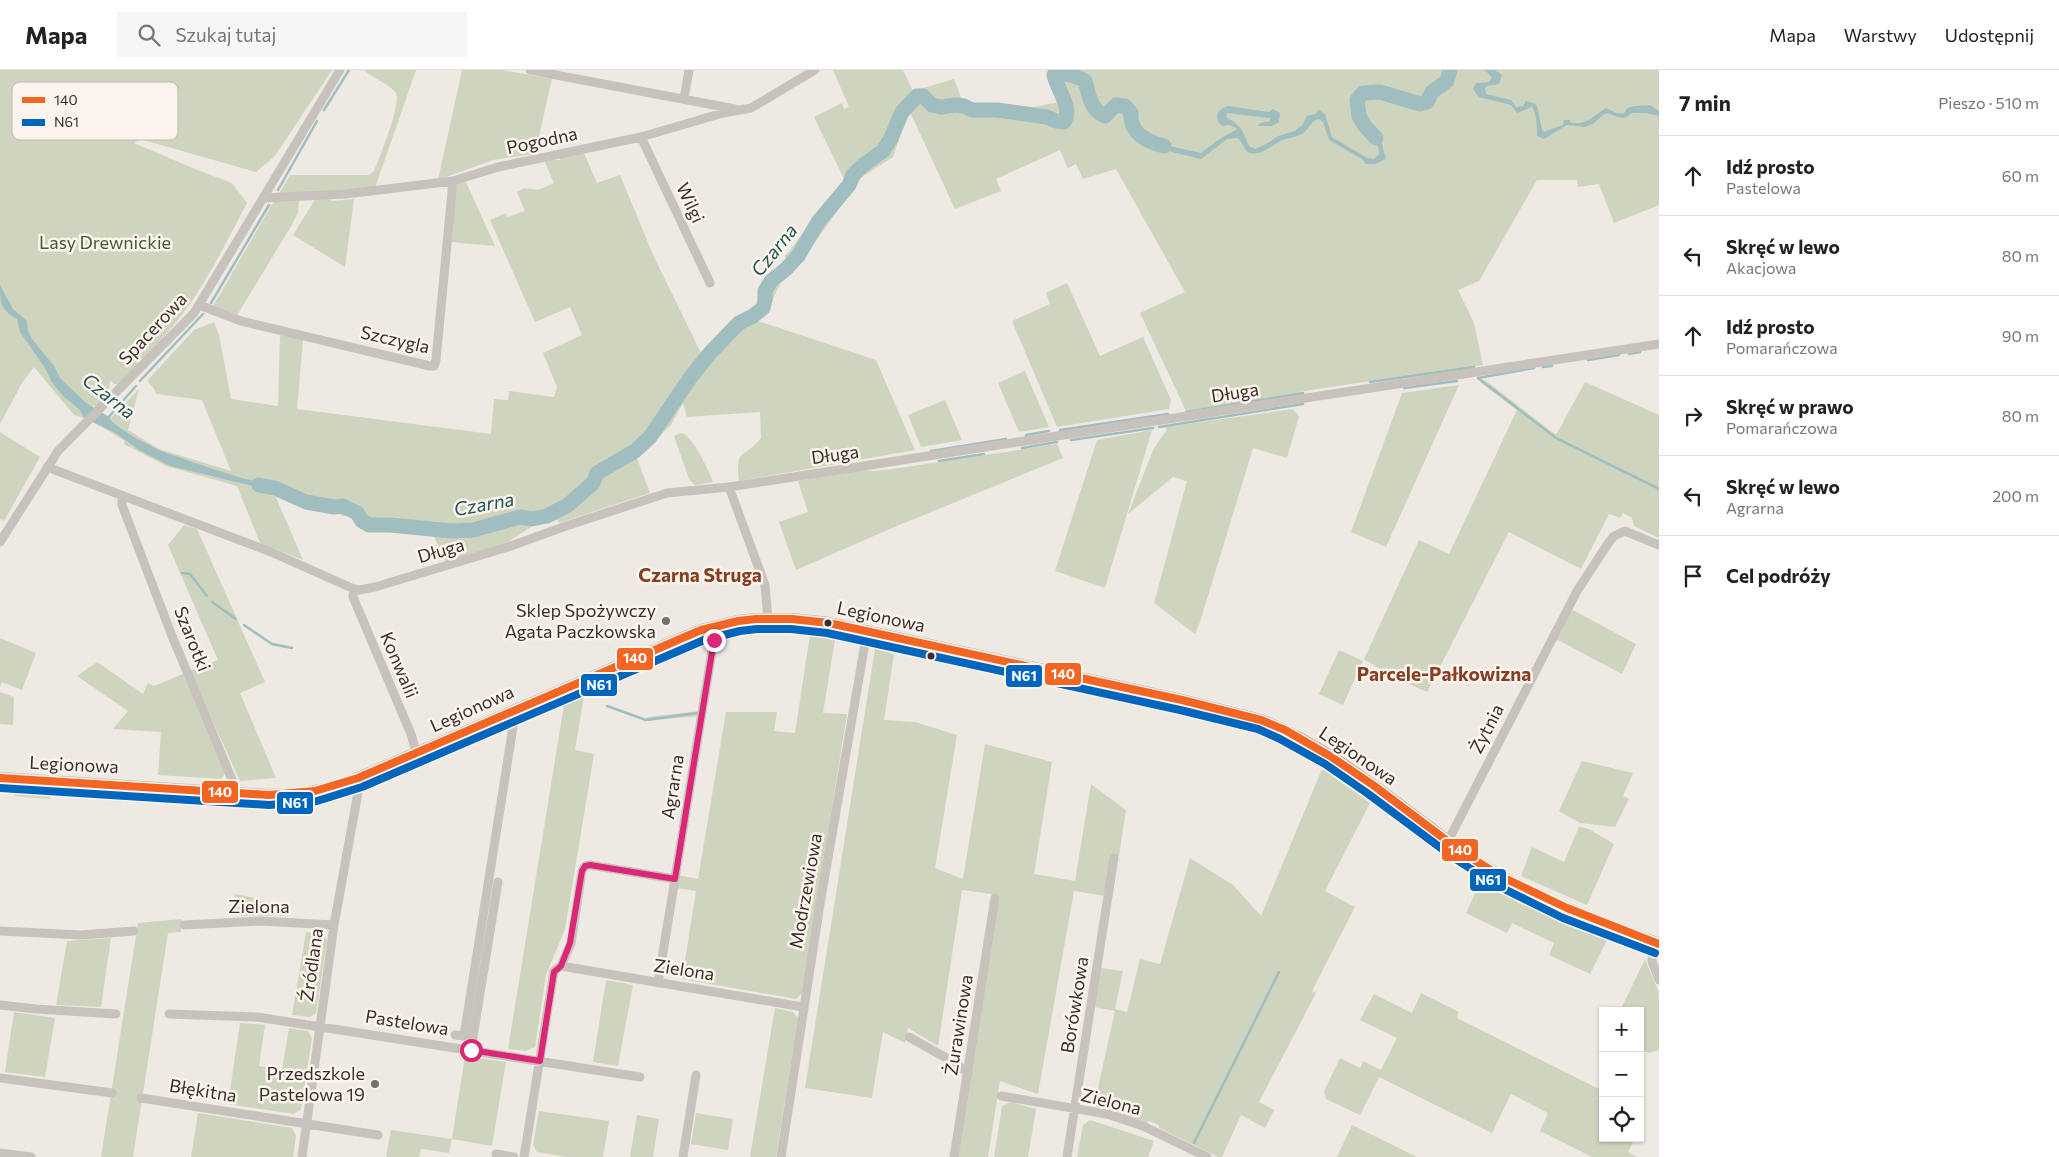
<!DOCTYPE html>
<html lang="pl">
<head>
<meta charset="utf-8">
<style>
  :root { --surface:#fff; --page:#f6f6f6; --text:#222; --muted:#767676; --line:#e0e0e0 }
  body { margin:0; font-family:Commissioner,sans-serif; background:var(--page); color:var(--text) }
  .controls { position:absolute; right:15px; bottom:15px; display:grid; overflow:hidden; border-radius:0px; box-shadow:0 1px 4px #0004 }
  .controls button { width:45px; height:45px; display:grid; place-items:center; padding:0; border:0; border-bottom:1px solid var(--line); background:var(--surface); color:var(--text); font:25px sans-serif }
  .stop { position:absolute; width:15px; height:15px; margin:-11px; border:4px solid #db2777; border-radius:50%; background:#fff }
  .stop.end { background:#db2777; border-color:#fff; box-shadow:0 1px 5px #0008 }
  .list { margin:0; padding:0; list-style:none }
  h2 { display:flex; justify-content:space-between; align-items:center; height:65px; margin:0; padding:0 20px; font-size:21px }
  h2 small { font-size:16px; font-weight:400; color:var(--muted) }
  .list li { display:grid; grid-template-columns:32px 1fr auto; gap:15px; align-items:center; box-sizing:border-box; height:80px; padding:0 20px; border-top:1px solid var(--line) }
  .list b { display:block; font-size:19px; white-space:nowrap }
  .list p { margin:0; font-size:16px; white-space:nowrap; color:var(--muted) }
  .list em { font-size:16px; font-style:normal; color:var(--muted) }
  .icon { flex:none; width:28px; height:28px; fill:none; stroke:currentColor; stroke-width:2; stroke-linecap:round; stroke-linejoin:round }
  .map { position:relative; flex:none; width:1659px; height:1087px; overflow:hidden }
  header { display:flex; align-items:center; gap:30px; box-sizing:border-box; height:70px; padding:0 25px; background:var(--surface); border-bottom:1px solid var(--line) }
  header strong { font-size:24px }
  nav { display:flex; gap:28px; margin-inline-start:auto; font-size:18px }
  .search { width:350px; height:45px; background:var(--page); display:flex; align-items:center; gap:12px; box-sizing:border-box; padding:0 18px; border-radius:0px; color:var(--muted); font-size:19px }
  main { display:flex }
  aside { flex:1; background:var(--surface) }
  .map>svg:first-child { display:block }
  .green { fill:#cfd4be }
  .water { fill:#a0bebf }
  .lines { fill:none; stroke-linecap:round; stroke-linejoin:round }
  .stream { stroke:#a0bebf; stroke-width:2.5 }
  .river { stroke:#a0bebf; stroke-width:15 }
  .street { stroke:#c8c2bc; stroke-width:9 }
  .secondary { stroke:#b8b2ad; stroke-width:12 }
  .bus-1-casing { stroke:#faf4ec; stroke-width:11 }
  .bus-2-casing { stroke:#faf4ec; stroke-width:11 }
  .bus-1 { stroke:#f26522; stroke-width:8 }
  .bus-2 { stroke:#0065bd; stroke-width:8 }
  .route { stroke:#db2777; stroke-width:6 }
  .poi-dot { fill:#78706b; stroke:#faf4ec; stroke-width:2 }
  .bus-dot { fill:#392f2a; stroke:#faf4ec; stroke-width:2 }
  .labels { text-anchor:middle; stroke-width:5; stroke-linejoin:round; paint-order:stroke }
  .street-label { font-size:18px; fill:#392f2a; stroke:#faf4ec }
  .park-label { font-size:18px; fill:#47572e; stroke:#faf4ec }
  .poi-label { font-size:18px; fill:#392f2a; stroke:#faf4ec; text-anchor:end }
  .water-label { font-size:19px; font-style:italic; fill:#20555a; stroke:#faf4ec }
  .neighbourhood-label { font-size:19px; font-weight:bold; fill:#863e25; stroke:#faf4ec }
  .key { fill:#faf4ec; stroke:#c0b9b2; stroke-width:1 }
  .key-label { font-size:14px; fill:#392f2a }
  .line-badge { stroke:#faf4ec; stroke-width:2 }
  .badge-label { font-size:14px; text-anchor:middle; font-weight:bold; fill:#fff }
</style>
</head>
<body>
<header>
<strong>Mapa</strong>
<div class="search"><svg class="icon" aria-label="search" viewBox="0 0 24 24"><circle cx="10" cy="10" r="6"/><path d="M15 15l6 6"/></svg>Szukaj tutaj</div>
<nav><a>Mapa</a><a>Warstwy</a><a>Udostępnij</a></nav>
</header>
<main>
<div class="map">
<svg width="1659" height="1087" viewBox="0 0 1659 1087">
  <rect width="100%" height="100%" fill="#eee9e3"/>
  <path class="green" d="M0,0H332L275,86L256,102L140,69L134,73L195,99L232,113L247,133C227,171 207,212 181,246C162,271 139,292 118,314H114L110,310L109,323L97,337L92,336L84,348L74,345L34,297L22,313L0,354Z
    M364,0H416L375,118L279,124L290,105H369L374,101C379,89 402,32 396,23C391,15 372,8 364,0Z
    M462,0H502L552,9L535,84L493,90L438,110Z
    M833,0H903L913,21L954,9L964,35L1028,38L1059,32L1054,15L1048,7L1063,0H1659V135L1614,153L1599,114L1578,117L1577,110H1537L1479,211L1458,220L1474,253L1483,295L1323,318L1186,341L1140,243L1185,222L1116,99L1083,109L1076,94L1068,98L1060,80L996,109L1001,121L955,139L909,40L893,87L862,107L794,201L784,206L769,237L758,251L876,290L915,380L739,411C735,376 744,390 761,368L760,342L687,347L683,333L671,355L637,388L650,423L559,453L556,447L533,452L534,455L499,478L446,493L433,464L362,456L349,446H342L339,443L323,442L319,439L274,423L303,490L260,473L237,416L166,396L124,374L125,371L102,357L139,319L128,360L159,379L231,401L202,330L156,324L154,319L147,311L194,260L214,252L219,265L231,329L278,336L280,263L303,270L297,339L491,364L494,329L508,330L509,321L554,327L557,317L543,283L582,265L570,237L535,252L490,150L506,143L507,147L525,141L517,122L524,118L538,120L554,113L544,90H560V87L584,83L597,113L620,105L654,187L701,283L721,261L732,251L750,244L761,229L758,222L763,212L788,194L785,186L795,174L817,142L845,111L814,47L842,33L844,39L849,37Z
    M466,112L495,176L451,172L457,114Z
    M316,128L328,129L332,131L354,129L345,197L293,165Z
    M299,130L298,142L293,153L236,247L213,236L274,131Z
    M1067,213L1100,286L1143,267L1171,330L1169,339L1057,357L1012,251L1050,234L1046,223Z
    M1025,301L1049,357L1019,362L998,313Z
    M1485,310L1556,365L1585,312L1659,345V468L1634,456L1632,448L1623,443L1620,448L1609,444L1581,499L1509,462L1427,622L1391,606L1364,589L1419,470L1449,484L1517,340L1480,312Z
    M1459,315L1386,477L1351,462L1402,323Z
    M945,330L962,370L921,377L908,345Z
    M1293,339L1299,346L1287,388L1253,378L1200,552L1195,564L1154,533L1187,411L1173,407L1128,444L1154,378L1166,361V357Z
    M1152,360L1105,518L1055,501L1097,370Z
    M0,362L40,387L4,451L0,449Z
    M681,363C692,364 709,401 713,412L695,415L689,409L674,366Z
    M1057,374L1063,388L892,458L796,500L779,452L808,442L798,411L862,400L875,401L900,398Z
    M184,455L197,459L265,612L240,623L276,708L240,711L190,601L218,590L168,475Z
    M1571,539L1636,574L1622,604L1556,569Z
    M810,565L835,570L823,643L847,644L802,923L796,929L682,909L696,821L676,818L678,805L698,809L726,642H777L774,661L795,663Z
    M0,568L36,583L22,620L2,612L0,617Z
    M875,579L894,584L884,650L915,652L957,665L935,798L963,809L985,674L1052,692L1034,804L1075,811L1091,714L1126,740L1119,786L1112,785L1105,826L1074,821L1038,1024L1000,1011L988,1087H957L998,825L962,820L938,976L908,958L905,973L883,962L872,1028L805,1018Z
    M1339,580L1363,591L1343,635L1319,624Z
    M97,592L143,624L148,613L154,616L183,604L225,704L221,709L158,705L161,662L113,659L128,641L77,606Z
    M0,622L14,627L13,655L0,654Z
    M584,626L575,680L594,684L565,859L546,905L535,977L526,981L508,979L564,635Z
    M700,641L699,646L646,651L647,647Z
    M1582,691L1633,703L1623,726L1629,729L1615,757L1580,753L1559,741Z
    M1322,699L1370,733L1325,821L1355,837L1312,921L1316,923L1259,1032L1274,1040L1265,1058L1241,1045L1222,1087H1218L1159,1058V1055L1150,1051L1146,1053L1094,1036L1115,941L1094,937L1101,898L1123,901L1115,939L1127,942L1140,889L1160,894L1190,788L1233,815L1261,846Z
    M28,715L53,717L50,729L14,726L19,718Z
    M1579,757L1589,759L1614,774L1587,835L1521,806L1532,777L1564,792Z
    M1481,811L1521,834L1607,870L1590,904L1549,885L1554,873L1512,853L1507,863L1466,843Z
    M235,824L260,829V831L285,834L284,846H231Z
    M182,849L181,862L168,863L133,1087H101L138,853Z
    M306,862L322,864L327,870L316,943L310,947L292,945Z
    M111,868L101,937L56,935L67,871Z
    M1645,889L1659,923V980L1649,983L1640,979V941H1620Z
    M606,910L633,915L618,996L593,992Z
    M1421,923L1459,942L1457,948L1603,1021V1068H1635L1628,1082L1637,1087H1592L1540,1061L1548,1043L1511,1024L1492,1063L1379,1007L1360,1045L1326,1029L1324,1021L1340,988L1360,998L1363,991L1381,1000L1397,968L1360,950L1374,924L1412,943Z
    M775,938L793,942L798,948L776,1087H750Z
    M14,942L55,948L45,1007L5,1002Z
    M240,953L265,955L259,996L282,1000L289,958L308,961L312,968L301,1039L294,1044L228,1034Z
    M465,986L506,992L492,1076L452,1069L449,1083L421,1079L419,1087H386L391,1060L452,1069Z
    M1011,1032L1036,1039L1028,1087H994L1002,1036Z
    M539,1041L609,1051L603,1087H566L537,1082L533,1075Z
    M198,1043L292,1058L296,1066L293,1087H191Z
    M696,1043L733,1049L728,1080L691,1074Z
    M637,1045L659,1049L653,1087H630Z
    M1090,1050L1154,1071L1148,1087H1077L1083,1055Z
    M1352,1055L1417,1087H1337Z"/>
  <path class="water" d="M1483,0H1495L1502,5L1499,14L1487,16L1485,18L1486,24L1511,30L1516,37L1523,36L1526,31L1536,34C1539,39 1540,55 1543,62L1563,55L1564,50H1570V52C1586,57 1594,45 1606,38L1616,43L1623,44C1625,42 1626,39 1628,38C1631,35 1646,36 1650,35L1659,41V46L1646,43H1632L1625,48L1617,47L1608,43L1604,44L1593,54L1585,57L1567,55L1544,69L1537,66C1537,57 1537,45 1532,37L1517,43L1511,35L1479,27L1473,19L1476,13L1489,12L1492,8L1486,1Z
    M1228,36L1269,42L1273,39L1280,43L1279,52L1272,56H1258L1260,53L1270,51V48L1227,43L1226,47C1240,54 1243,61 1249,76L1255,79L1268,73L1278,66L1295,61L1302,55L1307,46L1315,44L1319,40L1325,44L1332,67L1367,88L1374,89L1379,84L1378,77L1370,64L1365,62L1361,55L1365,54L1381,71L1386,89L1375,94H1366L1362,89L1329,70L1323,52L1319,49C1310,51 1310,59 1302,64C1295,68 1286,68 1280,71C1271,76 1261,86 1250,83C1244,82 1243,72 1238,68L1227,69L1201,89L1160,79L1146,72L1148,69L1156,73L1201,83L1218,70L1237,59L1230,55L1222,56C1213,48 1217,39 1228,36Z
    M0,215L13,239L27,251L28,260L32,269L54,296L60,308L85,332L109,347L112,352L132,366L161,381L210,398L245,409L278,415V422L170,396L139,380L117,364L84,348L80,340L62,325L51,311L45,298L20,262L17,249C0,239 0,233 0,215Z"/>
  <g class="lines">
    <path class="stream" d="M324,40L349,0
      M278,120L317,51
      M211,233L269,135
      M1629,284L1640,282
      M1588,290L1619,285
      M1543,297L1552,296
      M1478,308L1556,368L1659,419
      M1478,308L1534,298
      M140,311L203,244
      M1370,312L1474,297
      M1404,318L1457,311
      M1186,342L1303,323
      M107,349L136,316
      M1159,357L1303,334
      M1060,360L1168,344
      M1026,365L1049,361
      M1071,370L1153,358
      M1022,378L1057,372
      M931,381L1006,369
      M939,391L984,384
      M182,503L190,504L207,526
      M212,532L236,549
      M244,555L272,574L292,578
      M607,636L646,650L697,643
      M1194,1073L1279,902"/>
    <path class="river" d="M1376,68L1364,55L1359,46L1357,30L1363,23L1380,22L1420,34L1427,32L1432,22L1447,11L1450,0
      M259,415L275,418L306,432L334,437L343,436L357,443L362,451L369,455H390L452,461L473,460L520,447L532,449L547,446L568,435L593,413L597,403L635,381L650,367L690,308L710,283L739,253L753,246L763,238L765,230V221L771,211L786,199L798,186L818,152L849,115L853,105L862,96L883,81L891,68L902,42L917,26H923L932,35L941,37L955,35L964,36L972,40H997L1047,47L1056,51L1064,52C1073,37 1057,20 1054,5C1064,1 1076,6 1085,11C1090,27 1089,38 1105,46L1116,35L1125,36L1131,43C1129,63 1147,72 1164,76"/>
    <path class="street" d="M530,0L735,39
      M684,29L689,0
      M641,67L710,213
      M263,128L346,124L453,111L498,97L641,67L723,43L751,38L815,0
      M199,235L241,251L430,296H434L436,290L453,111
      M47,397L271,482L354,519L359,520L375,517L508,477L566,456L667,423L729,417L1018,372L1659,274
      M729,417L765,515L768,549
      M122,427V435L172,566L233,712L235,723
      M0,472L58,381L194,243L340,0
      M354,519L353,527L411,664L416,682
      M1448,771L1577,521L1609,472L1614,466L1625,461L1659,475
      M184,855L260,851L334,855
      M0,861L81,865L134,861
      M1654,872L1652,891L1659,910
      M561,896L803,937
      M658,913L714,569L713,556
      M0,935L36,939L116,944
      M169,944L257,947L640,1007
      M455,965L464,966L513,657
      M909,967L955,993L968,1003
      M472,973L498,812
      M0,1008L112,1023
      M1001,1026L1107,1044L1143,1056L1207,1087
      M141,1028L378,1065
      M0,1083L31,1087
      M496,1084L514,1087
      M302,1087L334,855L359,717L358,708
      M524,1087L554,901L561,896L571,873L582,801L585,796L590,795L675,809
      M683,1087L696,1005
      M781,1087L820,834L867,562
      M954,1087L995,828
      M1067,1087L1114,788"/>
    <path class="secondary" d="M0,708L269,725C305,724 325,721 358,708L701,560L738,551L756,549H792L829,553L1182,630L1261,650C1325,675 1381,721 1436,762C1450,773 1464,784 1479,793C1535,829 1598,851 1659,874"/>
    <defs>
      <path id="bus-1" d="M0,708L269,725L315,721L358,708L701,560L738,551L756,549H792L829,553L1182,630L1261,650L1285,660L1330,686L1373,715L1462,782L1500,806L1567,838L1659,874"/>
      <path id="bus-2" d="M0,718L269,735L317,731L362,717L704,570L740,561L757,559H791L827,563L1180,640L1258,659L1280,669L1325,694L1367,723L1457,790L1496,815L1563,848L1655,883"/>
    </defs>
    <use href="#bus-1" class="bus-1-casing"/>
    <use href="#bus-2" class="bus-2-casing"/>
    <use href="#bus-1" class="bus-1"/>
    <use href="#bus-2" class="bus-2"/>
  </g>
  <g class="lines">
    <path class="route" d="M471,980L540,991L554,902L561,896L570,873L582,801L585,796L590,795L675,809L714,570"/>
  </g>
  <g class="poi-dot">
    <circle cx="666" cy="551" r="5"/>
    <circle cx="375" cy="1014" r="5"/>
  </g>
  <g class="bus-dot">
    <circle cx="828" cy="553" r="4.5"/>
    <circle cx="931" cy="586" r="4.5"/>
  </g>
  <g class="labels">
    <g class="street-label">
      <text transform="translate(542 71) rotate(-12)" y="6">Pogodna</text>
      <text transform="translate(690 133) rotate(65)" y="6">Wilgi</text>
      <text transform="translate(153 259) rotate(-47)" y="6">Spacerowa</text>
      <text transform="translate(395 270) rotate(13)" y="6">Szczygla</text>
      <text transform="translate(1235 323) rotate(-9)" y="6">Długa</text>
      <text transform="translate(835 385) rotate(-8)" y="6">Długa</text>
      <text transform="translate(441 481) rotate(-16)" y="6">Długa</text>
      <text transform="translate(881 547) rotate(12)" y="6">Legionowa</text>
      <text transform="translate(192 569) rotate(68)" y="6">Szarotki</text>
      <text transform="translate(399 595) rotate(67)" y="6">Konwalii</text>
      <text transform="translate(472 639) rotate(-24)" y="6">Legionowa</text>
      <text transform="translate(1487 659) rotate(-63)" y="6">Żytnia</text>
      <text transform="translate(1358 686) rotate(34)" y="6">Legionowa</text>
      <text transform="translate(74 695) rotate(3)" y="6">Legionowa</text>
      <text transform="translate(673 717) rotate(-81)" y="6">Agrarna</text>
      <text transform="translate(806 821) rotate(-80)" y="6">Modrzewiowa</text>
      <text x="259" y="843">Zielona</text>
      <text transform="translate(312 895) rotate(-82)" y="6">Źródlana</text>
      <text transform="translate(684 900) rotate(9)" y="6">Zielona</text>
      <text transform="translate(1075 935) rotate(-81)" y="6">Borówkowa</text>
      <text transform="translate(407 953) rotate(9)" y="6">Pastelowa</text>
      <text transform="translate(959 955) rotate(-81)" y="6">Żurawinowa</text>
      <text transform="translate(203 1021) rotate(9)" y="6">Błękitna</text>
      <text transform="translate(1111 1032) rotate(14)" y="6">Zielona</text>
    </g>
    <g class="park-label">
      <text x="105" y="179">Lasy Drewnickie</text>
    </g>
    <g class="poi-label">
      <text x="656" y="547">Sklep Spożywczy<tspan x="656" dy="21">Agata Paczkowska</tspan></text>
      <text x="365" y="1010">Przedszkole<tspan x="365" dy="21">Pastelowa 19</tspan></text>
    </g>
    <g class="water-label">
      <text transform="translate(774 180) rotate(-51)" y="7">Czarna</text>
      <text transform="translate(109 326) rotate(38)" y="7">Czarna</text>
      <text transform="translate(484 434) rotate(-10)" y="7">Czarna</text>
    </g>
    <g class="neighbourhood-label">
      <text x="700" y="512">Czarna Struga</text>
      <text x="1444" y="611">Parcele-Pałkowizna</text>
    </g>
  </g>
  <rect x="12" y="12" width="166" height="58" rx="8" class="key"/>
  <rect x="22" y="27" width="23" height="6" fill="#f26522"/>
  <rect x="22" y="49" width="23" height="7" fill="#0065bd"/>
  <g class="key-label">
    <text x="54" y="35">140</text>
    <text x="54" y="57">N61</text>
  </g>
  <g class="line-badge">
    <rect x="616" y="577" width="38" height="24" rx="5" fill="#f26522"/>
    <rect x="1044" y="592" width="38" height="24" rx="5" fill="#f26522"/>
    <rect x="1005" y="594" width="38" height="24" rx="5" fill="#0065bd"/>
    <rect x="580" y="603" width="38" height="24" rx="5" fill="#0065bd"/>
    <rect x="201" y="710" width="38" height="24" rx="5" fill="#f26522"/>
    <rect x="276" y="721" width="38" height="24" rx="5" fill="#0065bd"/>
    <rect x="1441" y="768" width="38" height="24" rx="5" fill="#f26522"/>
    <rect x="1469" y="798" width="38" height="24" rx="5" fill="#0065bd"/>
  </g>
  <g class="badge-label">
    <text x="635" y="593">140</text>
    <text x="1063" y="609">140</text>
    <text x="1024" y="611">N61</text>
    <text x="599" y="620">N61</text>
    <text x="220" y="727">140</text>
    <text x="295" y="738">N61</text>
    <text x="1460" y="785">140</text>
    <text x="1488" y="815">N61</text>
  </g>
</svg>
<div class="controls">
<button>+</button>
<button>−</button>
<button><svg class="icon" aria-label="locate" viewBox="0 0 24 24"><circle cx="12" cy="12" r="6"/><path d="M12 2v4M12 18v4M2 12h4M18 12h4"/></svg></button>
</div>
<div class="stop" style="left:471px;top:980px"></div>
<div class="stop end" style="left:714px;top:570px"></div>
</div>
<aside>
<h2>7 min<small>Pieszo · 510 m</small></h2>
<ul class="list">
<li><svg class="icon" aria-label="ahead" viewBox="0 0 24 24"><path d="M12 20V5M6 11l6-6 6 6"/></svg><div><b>Idź prosto</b><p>Pastelowa</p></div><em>60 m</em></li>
<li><svg class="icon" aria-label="left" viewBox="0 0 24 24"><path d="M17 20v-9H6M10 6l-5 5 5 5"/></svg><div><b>Skręć w lewo</b><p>Akacjowa</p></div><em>80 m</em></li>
<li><svg class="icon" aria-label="ahead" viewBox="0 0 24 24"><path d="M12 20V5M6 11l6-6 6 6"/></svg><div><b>Idź prosto</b><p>Pomarańczowa</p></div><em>90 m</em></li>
<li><svg class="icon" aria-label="right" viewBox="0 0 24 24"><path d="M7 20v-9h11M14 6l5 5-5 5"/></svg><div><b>Skręć w prawo</b><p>Pomarańczowa</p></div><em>80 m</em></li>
<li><svg class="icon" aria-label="left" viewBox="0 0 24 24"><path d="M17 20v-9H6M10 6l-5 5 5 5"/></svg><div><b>Skręć w lewo</b><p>Agrarna</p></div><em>200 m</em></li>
<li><svg class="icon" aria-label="arrive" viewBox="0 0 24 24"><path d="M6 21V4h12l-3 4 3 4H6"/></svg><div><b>Cel podróży</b></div></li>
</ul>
</aside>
</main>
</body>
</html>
